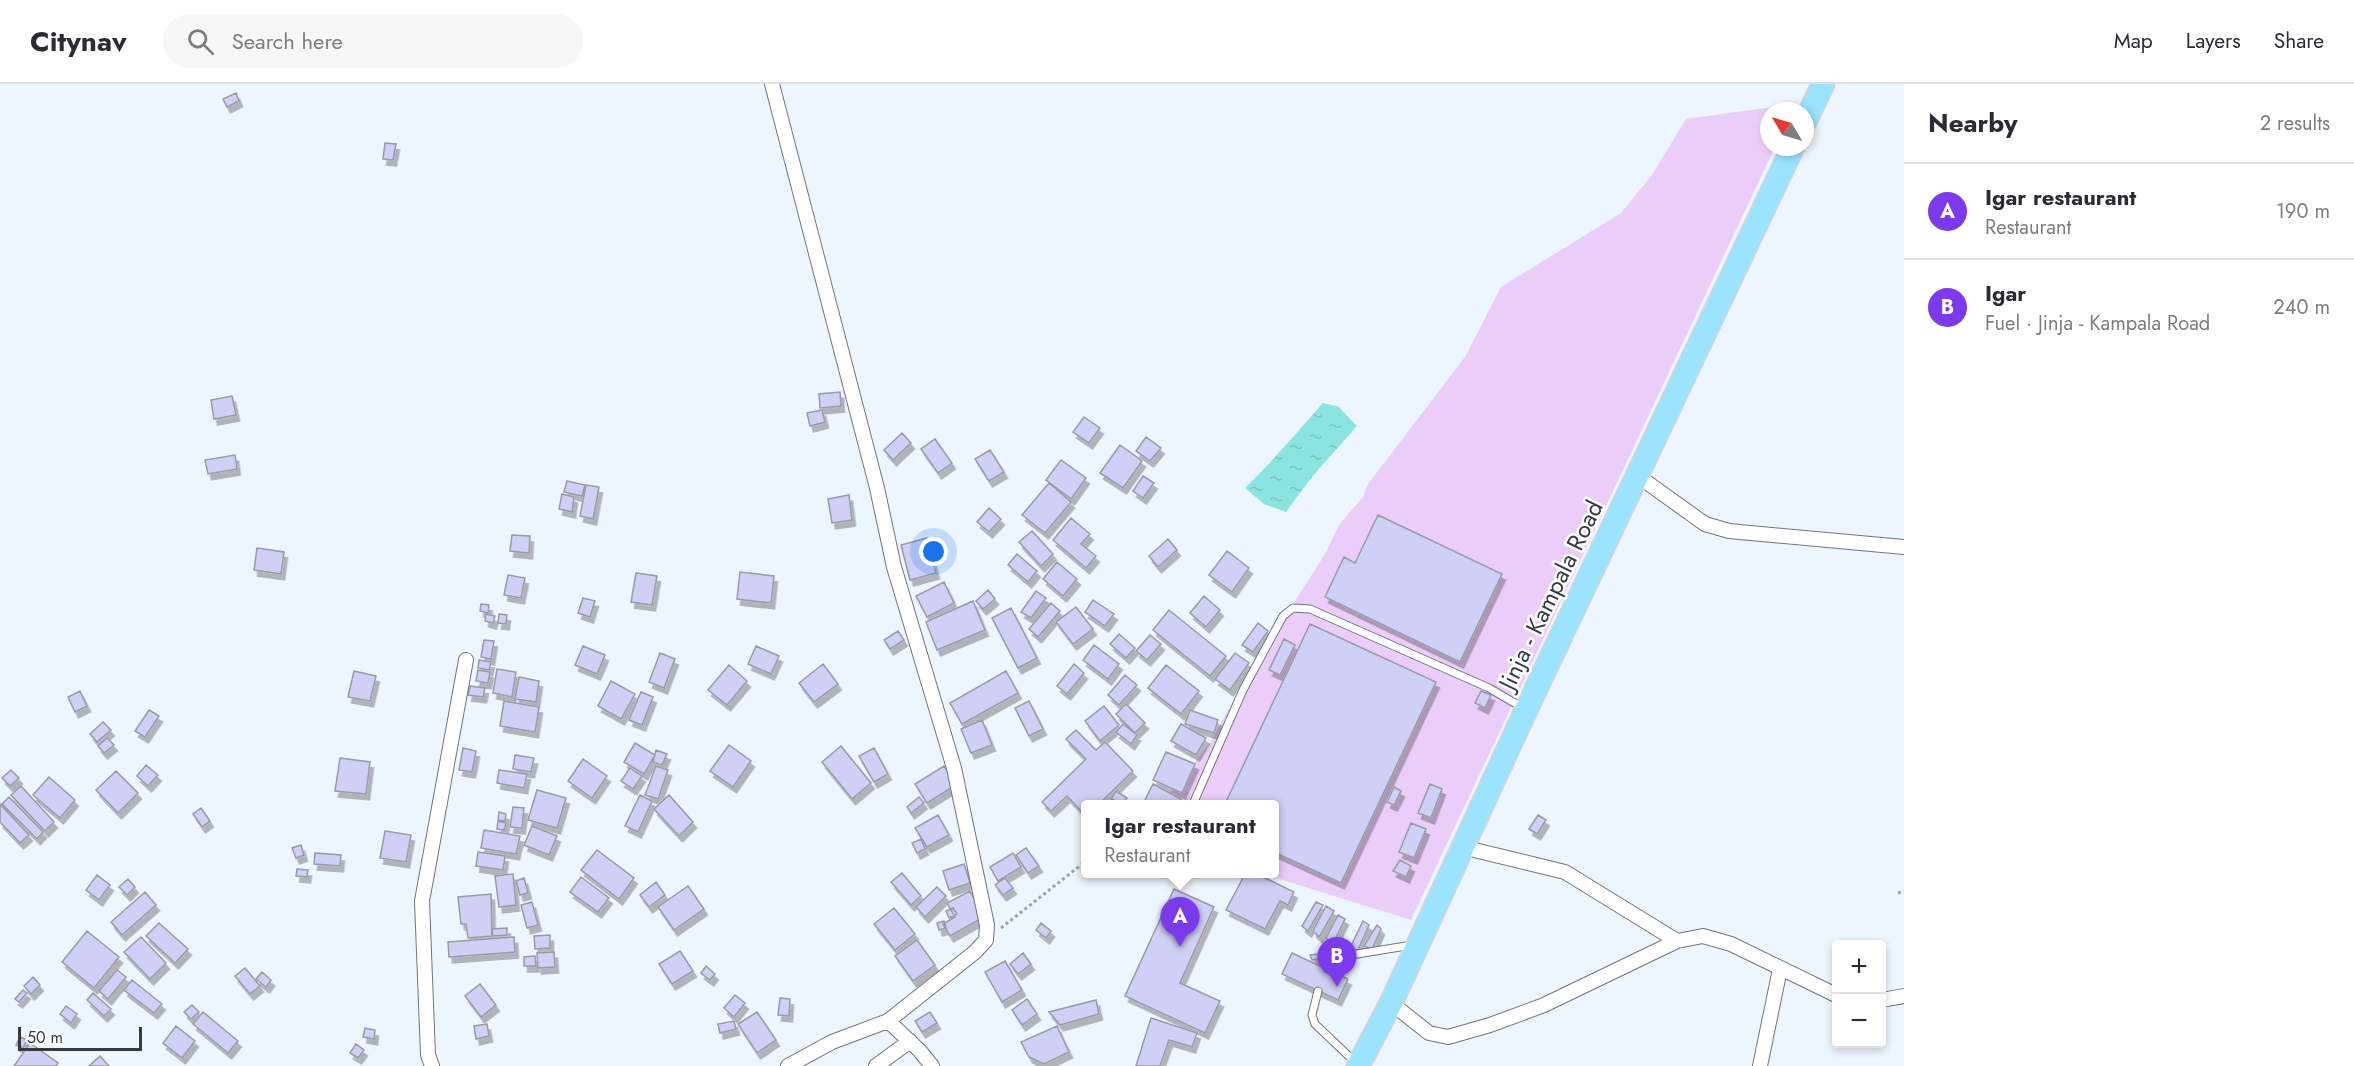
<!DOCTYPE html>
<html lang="en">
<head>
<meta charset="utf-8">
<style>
  :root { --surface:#fff; --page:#f7f7f7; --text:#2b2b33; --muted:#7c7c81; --line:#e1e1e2; --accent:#7c3aed }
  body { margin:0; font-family:Jost,sans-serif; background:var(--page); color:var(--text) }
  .controls { position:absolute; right:18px; bottom:18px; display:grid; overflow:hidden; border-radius:6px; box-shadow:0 3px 9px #0003 }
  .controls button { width:54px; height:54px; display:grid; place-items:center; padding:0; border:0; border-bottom:2px solid var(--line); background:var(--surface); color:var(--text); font:30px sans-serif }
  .compass { position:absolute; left:1760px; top:18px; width:54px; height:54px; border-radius:50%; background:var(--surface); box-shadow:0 3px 9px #0003; rotate:308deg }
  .scale { position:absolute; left:18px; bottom:15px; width:124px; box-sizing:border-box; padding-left:6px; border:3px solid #363a3e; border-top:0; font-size:16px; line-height:21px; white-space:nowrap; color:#363a3e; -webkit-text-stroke:4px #fff; paint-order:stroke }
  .you { position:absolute; left:934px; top:468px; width:21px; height:21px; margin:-15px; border:4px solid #fff; border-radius:50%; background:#1a73e8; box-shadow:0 0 0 9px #1a73e833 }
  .badge { display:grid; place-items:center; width:39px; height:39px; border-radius:50%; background:var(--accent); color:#fff; font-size:20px; font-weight:700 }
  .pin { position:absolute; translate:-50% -50px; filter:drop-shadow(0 2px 3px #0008) }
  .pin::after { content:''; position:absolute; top:32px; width:21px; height:18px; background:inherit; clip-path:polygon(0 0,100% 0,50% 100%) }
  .popup { position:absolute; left:1081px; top:716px; width:198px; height:78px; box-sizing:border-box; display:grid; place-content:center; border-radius:6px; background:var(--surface); filter:drop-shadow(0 2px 4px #0005); font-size:20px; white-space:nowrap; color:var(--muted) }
  .popup b { font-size:22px; color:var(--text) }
  .popup::after { content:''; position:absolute; left:50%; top:100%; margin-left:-12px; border:12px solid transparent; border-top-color:var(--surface) }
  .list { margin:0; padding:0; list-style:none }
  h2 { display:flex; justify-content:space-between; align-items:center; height:78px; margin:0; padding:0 24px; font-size:26px }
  h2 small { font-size:20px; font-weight:400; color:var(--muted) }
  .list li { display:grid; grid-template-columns:39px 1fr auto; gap:18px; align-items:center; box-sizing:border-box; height:96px; padding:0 24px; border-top:2px solid var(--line) }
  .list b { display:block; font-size:22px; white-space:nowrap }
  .list p { margin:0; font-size:20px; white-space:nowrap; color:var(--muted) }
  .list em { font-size:20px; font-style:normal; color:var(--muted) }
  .icon { flex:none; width:33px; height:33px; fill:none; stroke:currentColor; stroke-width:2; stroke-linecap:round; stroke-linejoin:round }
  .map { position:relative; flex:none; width:1904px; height:982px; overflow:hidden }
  header { display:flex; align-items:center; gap:36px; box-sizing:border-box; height:84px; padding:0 30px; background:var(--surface); border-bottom:2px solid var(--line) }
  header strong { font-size:28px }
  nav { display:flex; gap:33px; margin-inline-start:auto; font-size:21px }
  .search { width:420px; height:54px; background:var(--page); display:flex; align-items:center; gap:15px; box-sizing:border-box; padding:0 21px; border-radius:33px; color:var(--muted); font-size:22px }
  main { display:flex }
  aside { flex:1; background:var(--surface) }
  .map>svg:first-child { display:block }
  .green { fill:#eacef9 }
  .water { fill:url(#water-ripples) }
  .building { fill:#cfd0f5; stroke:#999aa7; stroke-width:1.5; filter:url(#shadow) }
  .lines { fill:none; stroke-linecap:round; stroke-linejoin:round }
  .service-casing { stroke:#6e7680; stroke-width:9 }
  .minor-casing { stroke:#6e7680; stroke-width:16 }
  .trunk-casing { stroke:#d3d4d5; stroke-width:25 }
  .path { stroke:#9da3aa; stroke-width:3; stroke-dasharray:3 3; stroke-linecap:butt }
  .service { stroke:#fff; stroke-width:7 }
  .minor { stroke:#fff; stroke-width:14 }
  .trunk { stroke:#9be3fe; stroke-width:22 }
  .labels { text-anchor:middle; stroke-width:5; stroke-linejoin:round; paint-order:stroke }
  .street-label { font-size:24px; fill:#363a3e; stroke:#fff }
</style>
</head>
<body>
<header>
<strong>Citynav</strong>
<div class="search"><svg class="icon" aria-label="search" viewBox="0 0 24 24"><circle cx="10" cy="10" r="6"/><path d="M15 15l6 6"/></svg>Search here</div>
<nav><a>Map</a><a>Layers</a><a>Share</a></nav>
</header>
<main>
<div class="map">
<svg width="1904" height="982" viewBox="0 0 1904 982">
  <defs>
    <pattern id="water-ripples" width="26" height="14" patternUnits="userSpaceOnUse" patternTransform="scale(1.5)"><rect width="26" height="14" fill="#8be3e2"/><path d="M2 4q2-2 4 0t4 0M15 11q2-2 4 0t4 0" fill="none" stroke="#79c4c3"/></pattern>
    <filter id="shadow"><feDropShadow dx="3.5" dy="6" stdDeviation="0" flood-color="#0004"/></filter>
  </defs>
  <rect width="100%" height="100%" fill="#edf5fe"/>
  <path class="green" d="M1795,20L1792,27H1769V63H1775L1411,836L1264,790H1274V720H1161L1210,659L1245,595L1325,470L1339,441L1363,413L1368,400L1465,273L1501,203L1621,129L1652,91L1686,35Z"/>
  <path class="water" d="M1323,319L1339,323L1357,342L1311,394L1286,428L1264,420L1245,404C1273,377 1297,348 1323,319Z"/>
  <path class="building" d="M236,9L239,17L227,23L223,15Z
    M385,59L396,60L393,76L383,75Z
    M840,308L841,322L820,324L819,310Z
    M232,312L236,331L214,335L211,316Z
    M822,326L825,338L810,342L807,329Z
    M1084,333L1100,344L1089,359L1073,348Z
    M902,349L911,359L893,376L884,366Z
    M1146,353L1161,364L1150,377L1136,367Z
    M935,355L952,379L938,389L921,365Z
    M1120,361L1142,377L1123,404L1100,389Z
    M990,366L1004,388L989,397L975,375Z
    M235,371L237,385L208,390L205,376Z
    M1061,376L1086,394L1071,415L1046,396Z
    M1143,392L1154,399L1143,414L1133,407Z
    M567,397L585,401L582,412L564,408Z
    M1049,399L1071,418L1045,449L1022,431Z
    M586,401L599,403L593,435L580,432Z
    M562,410L574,413L572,428L559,425Z
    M849,411L852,436L832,439L828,415Z
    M989,424L1001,435L989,448L977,438Z
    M1378,431L1502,490L1460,578L1325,513L1344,473L1355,479Z
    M1071,434L1090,450L1081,460L1096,472L1086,484L1053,456Z
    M1032,447L1053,470L1041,482L1019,458Z
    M512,451L530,452L529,469L510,467Z
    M927,454L936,489L910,496L901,461Z
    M1168,455L1177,466L1158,483L1149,472Z
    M257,464L284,468L281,490L254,486Z
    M1227,467L1249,484L1232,508L1209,491Z
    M1017,470L1037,487L1028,498L1008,481Z
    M1057,478L1077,495L1063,512L1043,495Z
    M740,488L774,492L771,519L737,515Z
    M636,489L657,492L652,521L631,518Z
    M508,491L525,494L521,514L504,511Z
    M944,498L954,519L927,533L916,512Z
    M988,506L995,515L983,525L976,517Z
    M1036,507L1046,514L1031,534L1021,528Z
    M1204,512L1220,526L1206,543L1190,529Z
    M583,514L595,517L590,533L578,529Z
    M1093,516L1114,530L1105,542L1085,528Z
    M973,517L985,546L937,566L926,538Z
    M1051,519L1060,527L1038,553L1029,545Z
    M481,520L489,521L488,529L480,527Z
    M1076,523L1093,545L1073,560L1056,538Z
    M1011,524L1037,574L1018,584L992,534Z
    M1169,526L1226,572L1210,592L1153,546Z
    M486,530L495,532L493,539L485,537Z
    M499,530L507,531L506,540L498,539Z
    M1258,539L1268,547L1253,568L1242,561Z
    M1310,540L1436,598L1341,799L1274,768V720H1225Z
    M898,547L904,556L890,565L884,556Z
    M1119,550L1135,564L1126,574L1110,560Z
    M1150,551L1161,560L1147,576L1136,567Z
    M1284,555L1295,561L1280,591L1269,586Z
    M484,556L494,557L491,575L481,573Z
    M1094,561L1119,580L1108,595L1083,576Z
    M583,562L605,571L597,590L575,581Z
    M756,562L779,572L771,590L748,580Z
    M660,569L675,575L664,604L649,598Z
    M1235,569L1249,579L1230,606L1215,595Z
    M479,576L491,578L489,586L478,584Z
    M823,580L838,600L814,618L799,599Z
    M1074,580L1084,589L1067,610L1057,602Z
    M729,581L747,597L727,621L708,606Z
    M1166,581L1199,607L1181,630L1148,604Z
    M497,585L516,588L512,613L493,609Z
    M478,586L490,588L488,599L476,597Z
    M354,587L376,592L370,617L348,613Z
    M1006,587L1018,609L962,640L950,619Z
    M1125,591L1137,601L1119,621L1108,611Z
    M519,593L539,597L536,618L515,615Z
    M611,597L635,610L621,635L598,622Z
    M470,602L485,604L483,613L468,611Z
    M80,607L87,622L75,628L68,613Z
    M1481,607L1491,611L1485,624L1475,619Z
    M641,608L653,613L642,641L629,636Z
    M504,617L539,623L535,648L500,642Z
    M1029,617L1043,645L1029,652L1015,624Z
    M1126,620L1145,639L1135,649L1116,630Z
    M1104,622L1119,641L1100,657L1085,637Z
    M149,626L159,632L145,653L135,647Z
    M1190,626L1218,636L1214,649L1185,640Z
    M982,636L992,661L971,669L961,645Z
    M103,638L111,646L97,658L90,650Z
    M1123,640L1137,651L1131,660L1116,648Z
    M1181,640L1206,654L1196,671L1171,657Z
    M1076,646L1096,666L1105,658L1133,687L1099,720H1086V732L1067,712L1051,727L1042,718L1086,675L1066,655Z
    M107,654L114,661L104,669L98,662Z
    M635,659L655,671L644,690L624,678Z
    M729,661L751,677L733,703L710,687Z
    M841,662L871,699L852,715L822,678Z
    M463,664L476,667L472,688L459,686Z
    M874,664L888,690L874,698L859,672Z
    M656,666L667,670L662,681L653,678Z
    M1166,668L1195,680L1182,709L1153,696Z
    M515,671L534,674L531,688L513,685Z
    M340,674L370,678L366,710L335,707Z
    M583,675L607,692L592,714L568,697Z
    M146,681L158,691L148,702L137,692Z
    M656,682L668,686L658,715L645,711Z
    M944,682L956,701L927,719L915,700Z
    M630,684L642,692L633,705L621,697Z
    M11,686L19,694L10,702L2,694Z
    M499,686L527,690L524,704L497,699Z
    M116,687L138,709L118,729L96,706Z
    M49,693L75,716L60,734L33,711Z
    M1153,700L1181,715L1179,720H1143Z
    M1430,700L1442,705L1431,734L1418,729Z
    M21,702L54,738L45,747L11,711Z
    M1394,703L1401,707L1394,721L1387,718Z
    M537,706L566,714L557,744L528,736Z
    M1116,707L1127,714L1123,720L1111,715Z
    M640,711L652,717L638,748L625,742Z
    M669,711L693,738L679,752L654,725Z
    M9,713L43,748L37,755L2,720Z
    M919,713L924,719L911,729L907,723Z
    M0,720L29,751L20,759L0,738Z
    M513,723L524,724L522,744L510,743Z
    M201,724L210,737L202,743L193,730Z
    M499,728L506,730L505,737L498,736Z
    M938,731L949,751L927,763L915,744Z
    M1538,731L1546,736L1537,750L1529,745Z
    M498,737L506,739L504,746L497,745Z
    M1411,739L1426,745L1414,774L1399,768Z
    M532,742L557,752L549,771L524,761Z
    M484,746L520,752L516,770L481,764Z
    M385,747L411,751L406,778L380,774Z
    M921,755L925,765L917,769L912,759Z
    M301,761L304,771L296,774L292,764Z
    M1026,764L1039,782L1028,789L1016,771Z
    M597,766L634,794L619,815L581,786Z
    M478,768L505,772L503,786L476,782Z
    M315,769L341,771L340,782L314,780Z
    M1013,769L1021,783L998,797L990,783Z
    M1400,776L1411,782L1406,793L1393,787Z
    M964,780L970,799L949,806L943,787Z
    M297,785L308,786L307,793L296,792Z
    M902,789L921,812L911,821L891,798Z
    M513,790L516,821L499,823L495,792Z
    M1245,790H1257L1294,808L1288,821L1280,817L1265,845L1226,826Z
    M97,791L110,801L99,816L86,806Z
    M581,793L609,814L598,828L570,808Z
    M524,794L528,809L520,811L516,797Z
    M1005,794L1013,804L1003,811L995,801Z
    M128,795L135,803L127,811L119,803Z
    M656,798L665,811L649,823L640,811Z
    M688,802L704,825L674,846L658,823Z
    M937,803L946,812L925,833L916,823Z
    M1174,805L1214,823L1180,899L1220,917L1205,949L1125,912Z
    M970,807L984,833L950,852L943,840L955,833L947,819Z
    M145,808L156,821L122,851L111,838Z
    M491,810L492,852L468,854L466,840H461L458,813Z
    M532,818L538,841L527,844L521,821Z
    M1316,818L1323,821L1308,847L1302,842Z
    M1326,822L1334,827L1319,853L1313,847Z
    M894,824L915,850L895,866L874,840Z
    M953,824L957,830L949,834L946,827Z
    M1338,831L1345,835L1333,860L1326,854Z
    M944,837L946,844L939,846L937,839Z
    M1363,837L1369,841L1358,866L1350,864Z
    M159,839L188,865L175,879L146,852Z
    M1041,839L1051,847L1046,854L1036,846Z
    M1377,841L1381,845L1372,865L1364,862Z
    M507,844V851L493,852L492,845Z
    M87,847L119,873L94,904L62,878Z
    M550,851V864L535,865L534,852Z
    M141,853L166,879L150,895L124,868Z
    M514,853L515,868L449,873L448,858Z
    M917,856L935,881L913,897L895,872Z
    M680,867L693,887L672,900L659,880Z
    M554,868L555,883L538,884L537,869Z
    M1337,868L1338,871L1312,876L1310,871Z
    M1023,869L1031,880L1018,890L1010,880Z
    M1292,869L1348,895L1338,916L1282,890Z
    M535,872L536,882H524V873Z
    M1005,877L1022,906L1002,918L985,888Z
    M706,882L715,890L710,896L701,889Z
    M245,884L260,902L250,910L235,892Z
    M117,886L126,893L108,915L99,907Z
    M262,888L271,896L266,903L256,895Z
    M33,893L40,901L31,910L24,902Z
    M132,896L162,920L154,929L124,906Z
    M480,900L496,921L481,933L465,912Z
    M23,906L27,909L19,918L15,915Z
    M93,909L111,925L104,932L87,916Z
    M735,911L745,919L734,933L724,924Z
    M780,914L790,915L789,932L778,931Z
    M1027,915L1037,930L1022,941L1012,926Z
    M1096,916L1099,930L1060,941L1049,928Z
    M192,921L199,928L191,935L184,928Z
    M66,922L77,930L71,939L60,930Z
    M203,928L238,957L228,969L193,940Z
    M757,928L776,956L757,969L738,940Z
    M930,928L937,939L922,948L915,937Z
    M1151,934L1197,949L1192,963L1169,956L1160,982H1136Z
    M734,937L736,945L720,949L718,940Z
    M487,940L489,952L476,955L474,942Z
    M176,942L195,957L182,974L163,959Z
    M1057,942L1069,968L1044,980L1029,973L1021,958Z
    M365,944L375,946L374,955L363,953Z
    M20,953L27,956L23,964L16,961Z
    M30,959L58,979L56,982H14Z
    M356,960L364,966L358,974L350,969Z
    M100,972L109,982H89Z"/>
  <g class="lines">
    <defs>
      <path id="service" d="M1193,720L1243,606L1283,532L1293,524L1310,525L1489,604L1523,624
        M1328,885L1339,873L1412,861
        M1318,907L1312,931L1315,940L1356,979"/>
      <path id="minor" d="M772,0L877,404L894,483L954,684L987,841L986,856L975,868L888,937
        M1638,392L1705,440L1729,447L1904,463
        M1462,763L1565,788L1677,857
        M1882,916L1904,912
        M1391,919L1429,949L1448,953L1490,941L1544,921L1677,857L1703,852L1731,860L1836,911
        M432,982L428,971L422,817L466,576
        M788,982L832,958L888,937L920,967L932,982
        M876,982L910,957
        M1760,982L1780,885"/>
      <path id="trunk" d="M1805,38L1823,0
        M1358,982L1391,919L1526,626L1793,63"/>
    </defs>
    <use href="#service" class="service-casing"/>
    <use href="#minor" class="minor-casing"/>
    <use href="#trunk" class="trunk-casing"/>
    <path class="path" d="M1898,809L1904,807
      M1001,844L1086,777"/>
    <use href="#service" class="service"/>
    <use href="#minor" class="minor"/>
    <use href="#trunk" class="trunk"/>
  </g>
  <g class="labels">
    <g class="street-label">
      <text transform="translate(1551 511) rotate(-64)" y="8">Jinja - Kampala Road</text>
    </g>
  </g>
</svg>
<div class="controls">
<button>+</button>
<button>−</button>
</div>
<svg class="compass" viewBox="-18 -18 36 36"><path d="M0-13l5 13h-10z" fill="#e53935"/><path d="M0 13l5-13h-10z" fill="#7c7c81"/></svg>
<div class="scale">50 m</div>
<div class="you"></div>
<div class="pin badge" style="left:1180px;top:863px">A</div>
<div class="popup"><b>Igar restaurant</b>Restaurant</div>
<div class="pin badge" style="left:1337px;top:903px">B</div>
</div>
<aside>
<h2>Nearby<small>2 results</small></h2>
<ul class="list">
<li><span class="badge">A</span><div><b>Igar restaurant</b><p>Restaurant</p></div><em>190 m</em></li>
<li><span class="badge">B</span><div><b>Igar</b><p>Fuel · Jinja - Kampala Road</p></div><em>240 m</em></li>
</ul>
</aside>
</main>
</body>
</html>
